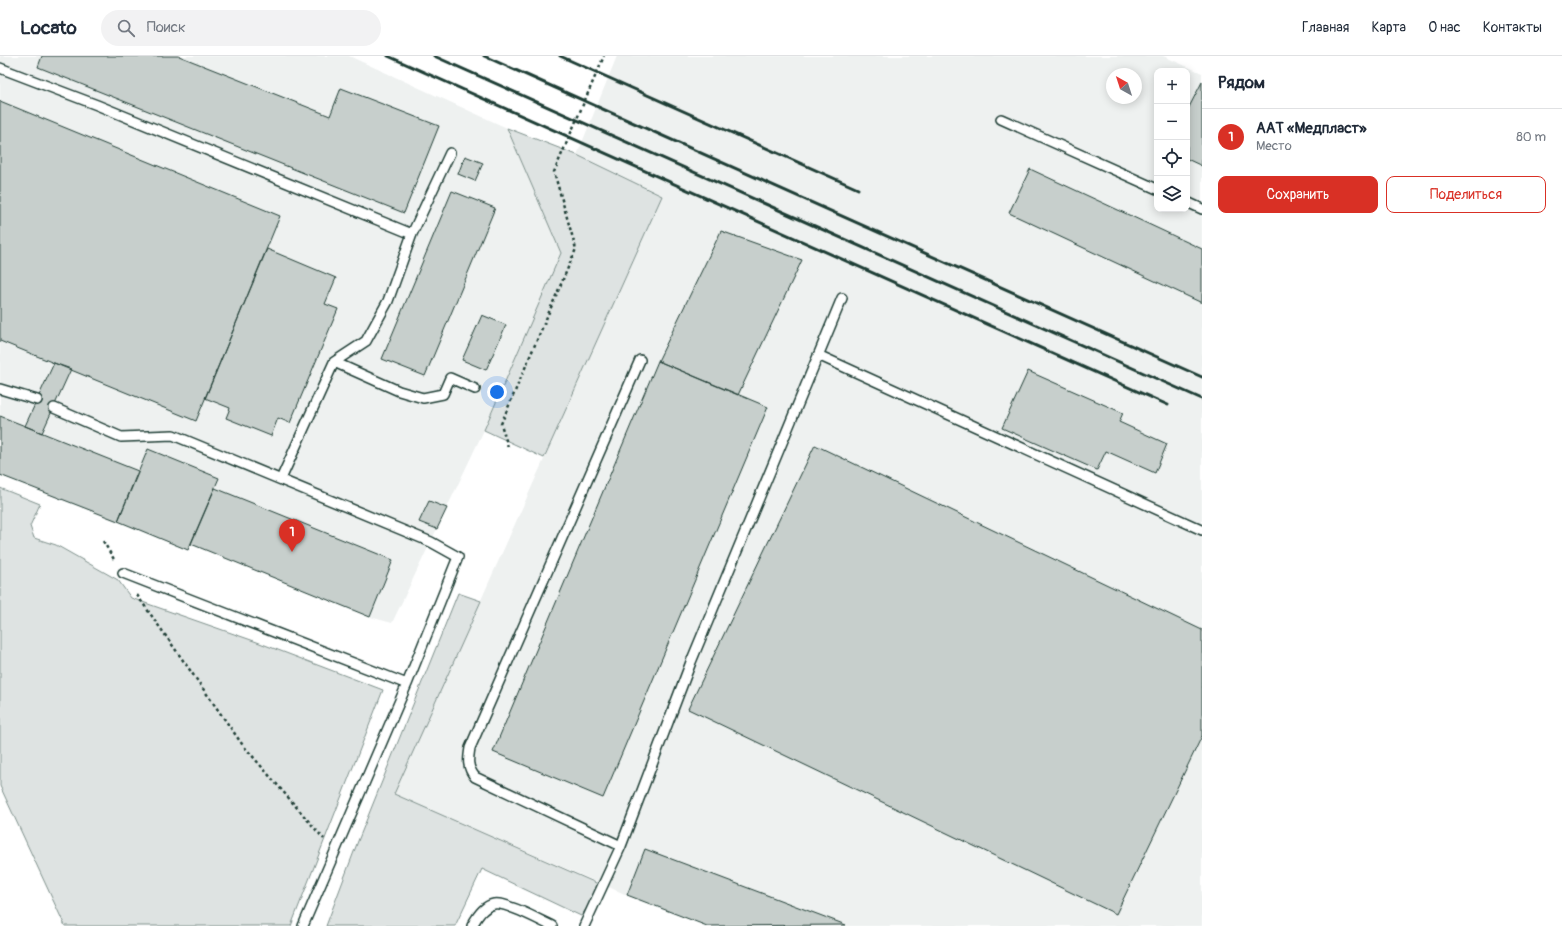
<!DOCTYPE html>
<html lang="ru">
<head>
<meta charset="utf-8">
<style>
  :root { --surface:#fff; --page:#f2f2f3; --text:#1f2937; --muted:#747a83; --line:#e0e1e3; --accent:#d93025 }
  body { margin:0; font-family:Pangolin,sans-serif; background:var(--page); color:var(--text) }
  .controls { position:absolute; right:12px; top:12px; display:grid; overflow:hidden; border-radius:8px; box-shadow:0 2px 10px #0003 }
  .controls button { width:36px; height:36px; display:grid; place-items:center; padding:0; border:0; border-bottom:1px solid var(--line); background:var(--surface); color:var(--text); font:20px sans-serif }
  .compass { position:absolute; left:1106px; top:12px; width:36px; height:36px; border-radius:50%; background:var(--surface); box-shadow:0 2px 10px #0003; rotate:321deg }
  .you { position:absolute; left:497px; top:336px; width:14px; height:14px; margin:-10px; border:3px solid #fff; border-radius:50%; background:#1a73e8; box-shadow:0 0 0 6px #1a73e833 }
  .badge { display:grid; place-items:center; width:26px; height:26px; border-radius:50%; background:var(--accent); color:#fff; font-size:13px; font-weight:700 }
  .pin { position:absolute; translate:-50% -33px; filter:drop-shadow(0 1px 2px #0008) }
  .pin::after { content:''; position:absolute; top:21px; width:14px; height:12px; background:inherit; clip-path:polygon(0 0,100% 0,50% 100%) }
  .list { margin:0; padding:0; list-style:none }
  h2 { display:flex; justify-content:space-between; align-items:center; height:52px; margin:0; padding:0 16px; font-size:17px }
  h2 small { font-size:13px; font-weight:400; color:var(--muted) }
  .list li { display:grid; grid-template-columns:26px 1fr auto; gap:12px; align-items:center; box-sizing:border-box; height:56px; padding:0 16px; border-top:1px solid var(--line) }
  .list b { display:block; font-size:15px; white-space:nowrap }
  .list p { margin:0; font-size:13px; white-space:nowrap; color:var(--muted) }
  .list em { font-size:13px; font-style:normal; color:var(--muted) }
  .actions { display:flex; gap:8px; padding:12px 16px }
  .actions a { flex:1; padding:9px 0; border:1px solid var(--accent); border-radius:8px; text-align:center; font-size:14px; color:var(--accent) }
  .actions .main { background:var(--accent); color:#fff }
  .icon { flex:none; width:22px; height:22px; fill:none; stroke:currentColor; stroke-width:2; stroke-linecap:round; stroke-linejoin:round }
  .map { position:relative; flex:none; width:1202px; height:870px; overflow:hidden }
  header { display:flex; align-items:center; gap:24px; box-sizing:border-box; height:56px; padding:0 20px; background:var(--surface); border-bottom:1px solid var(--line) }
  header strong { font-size:19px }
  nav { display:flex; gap:22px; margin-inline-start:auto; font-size:14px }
  .search { width:280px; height:36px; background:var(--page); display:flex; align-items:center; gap:10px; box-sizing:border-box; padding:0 14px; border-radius:22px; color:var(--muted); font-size:15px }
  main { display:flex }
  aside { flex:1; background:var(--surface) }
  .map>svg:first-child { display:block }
  .built { fill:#eef1f0; fill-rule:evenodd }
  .green { fill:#dee3e2; stroke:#7e908b }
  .building { fill:#c7cfcc; stroke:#1f3d34 }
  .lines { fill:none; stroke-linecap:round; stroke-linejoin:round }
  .lane-casing { stroke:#1f3d34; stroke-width:12 }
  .path { stroke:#1f3d34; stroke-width:2.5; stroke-dasharray:3 3; stroke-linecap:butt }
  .lane { stroke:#fff; stroke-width:9 }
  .rail { stroke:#1f3d34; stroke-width:3 }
</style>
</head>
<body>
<header>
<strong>Locato</strong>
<div class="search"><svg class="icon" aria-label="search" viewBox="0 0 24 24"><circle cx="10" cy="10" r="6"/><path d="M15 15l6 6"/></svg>Поиск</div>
<nav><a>Главная</a><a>Карта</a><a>О нас</a><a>Контакты</a></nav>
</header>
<main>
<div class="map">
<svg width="1202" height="870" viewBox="0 0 1202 870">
  <rect width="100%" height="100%" fill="#fff"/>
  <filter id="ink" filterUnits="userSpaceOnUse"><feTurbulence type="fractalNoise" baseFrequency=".025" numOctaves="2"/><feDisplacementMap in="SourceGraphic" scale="8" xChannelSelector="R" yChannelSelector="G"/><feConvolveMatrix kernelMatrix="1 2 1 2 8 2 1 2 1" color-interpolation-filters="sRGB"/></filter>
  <g filter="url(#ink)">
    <path class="built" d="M0,0H349L507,72L561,197L484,374L392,567L370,561L191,488L188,494L0,419Z
      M617,0H1163L1202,17V870H707L627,839L394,738L662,140L577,99ZM1157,15H1187V153H1157ZM1112,18H1136V42H1112Z"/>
    <path class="green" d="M507,72L577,99L662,140L544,402L484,374L561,197Z
      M0,432L40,448L30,470L34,482L56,489L118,524L131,542L257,586L383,634L291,870H65L0,730Z
      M458,537L481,545L394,738L603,830L581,860L482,813L455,870H326L358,785Z"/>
    <path class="building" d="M42,0H179L330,60L341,32L439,70L404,157L38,11Z
      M1202,26V110L1187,103V55Z
      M0,45L280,160L196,365L0,285Z
      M465,100L483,107L475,125L458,118Z
      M1030,113L1202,193V247L1009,157Z
      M452,135L495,152L425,320L382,303Z
      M721,175L802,204L738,339L658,305Z
      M267,193L336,222L325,248L338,253L290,367L278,362L271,380L226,362L230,352L205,342Z
      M482,259L506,269L486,314L462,304Z
      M658,305L768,351L603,742L493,696Z
      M54,307L71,313L42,377L25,370Z
      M1028,315L1123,357L1119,366L1167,388L1155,417L1106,395L1097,414L1002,372Z
      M0,360L138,415L118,465L0,419Z
      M815,389L1202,574V680L1116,858L688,653Z
      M148,393L219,422L188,494L118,465Z
      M215,432L393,504L370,561L191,488Z
      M429,445L447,452L437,473L419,466Z
      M645,793L846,869L707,870L627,839Z"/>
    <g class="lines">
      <defs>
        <path id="lane" d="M0,12L97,49L412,178
          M1001,63L1157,133
          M1187,146L1202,153
          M818,299L1202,474
          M334,306L399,335L423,342L443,338L450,322L475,333
          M0,333L37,344
          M54,352L121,381L173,379L431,486L458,501L407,628L303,870
          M281,423L334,306L366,285L388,245L412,178L450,97
          M123,517L407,628
          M621,790L475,721C467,711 468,704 470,692L640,304
          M472,870C476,862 484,850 494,848C507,846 539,864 552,870
          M584,870L621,790L691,606L842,242"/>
      </defs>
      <use href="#lane" class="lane-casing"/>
      <path class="path" d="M508,391L501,368L576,193L554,116L604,0
        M103,485L115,505
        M137,539L242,688L324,783"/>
      <use href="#lane" class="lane"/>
      <path class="rail" d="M388,0L1168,349
        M434,0L1202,343
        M484,0L1202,321
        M560,0L858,133"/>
    </g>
  </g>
</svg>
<div class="controls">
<button>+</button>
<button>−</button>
<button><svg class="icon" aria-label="locate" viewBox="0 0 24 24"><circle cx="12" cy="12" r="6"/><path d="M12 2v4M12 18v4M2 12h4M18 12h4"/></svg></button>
<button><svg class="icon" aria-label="layers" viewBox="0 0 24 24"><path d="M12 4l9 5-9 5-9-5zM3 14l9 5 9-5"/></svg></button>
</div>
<svg class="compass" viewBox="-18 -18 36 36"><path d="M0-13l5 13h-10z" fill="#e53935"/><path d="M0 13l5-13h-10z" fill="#747a83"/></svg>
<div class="you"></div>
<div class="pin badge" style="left:292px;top:496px">1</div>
</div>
<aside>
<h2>Рядом<small></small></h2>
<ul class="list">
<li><span class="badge">1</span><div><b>ААТ «Медпласт»</b><p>Место</p></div><em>80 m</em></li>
</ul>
<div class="actions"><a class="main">Сохранить</a><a>Поделиться</a></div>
</aside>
</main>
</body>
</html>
